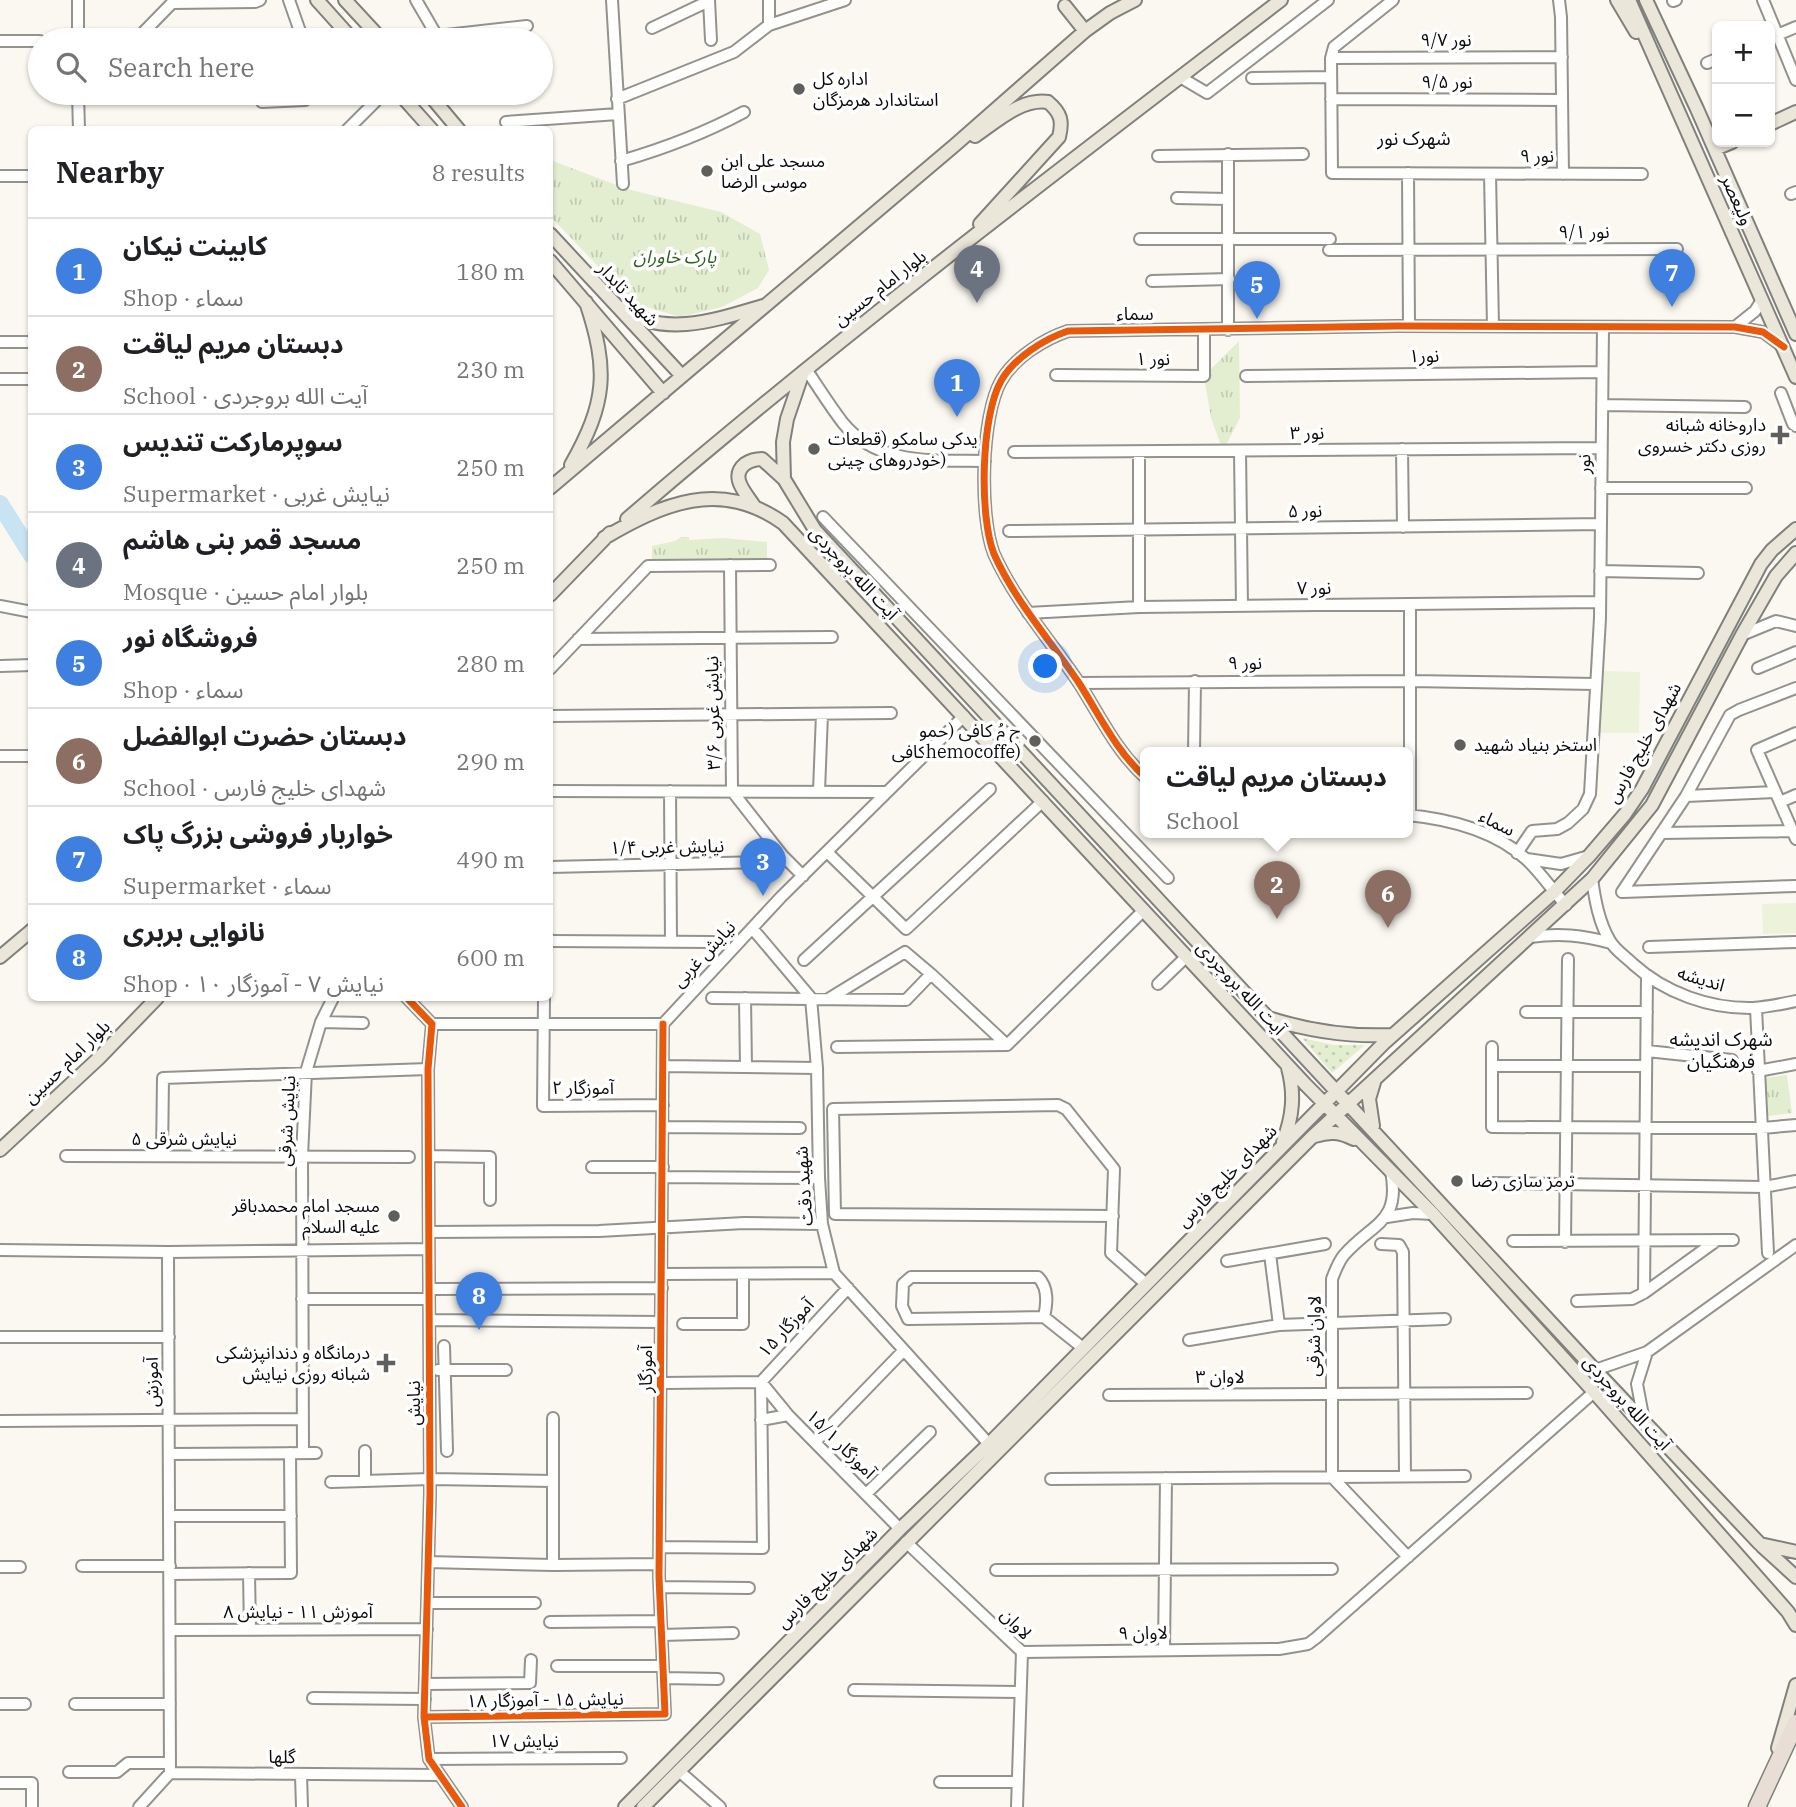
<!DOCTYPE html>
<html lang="en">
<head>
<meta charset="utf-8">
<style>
  :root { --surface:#fff; --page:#f2f2f2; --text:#202124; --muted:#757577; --line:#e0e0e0; --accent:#0b8043 }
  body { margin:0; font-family:"IBM Plex Serif","Noto Sans Arabic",serif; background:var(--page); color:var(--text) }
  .controls { position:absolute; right:21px; top:21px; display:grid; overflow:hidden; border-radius:10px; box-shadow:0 2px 5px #0004 }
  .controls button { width:63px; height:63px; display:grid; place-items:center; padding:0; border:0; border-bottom:2px solid var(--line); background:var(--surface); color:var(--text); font:35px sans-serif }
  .you { position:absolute; left:1046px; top:667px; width:24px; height:24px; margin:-18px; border:5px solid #fff; border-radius:50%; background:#1a73e8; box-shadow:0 0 0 10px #1a73e833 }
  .badge { display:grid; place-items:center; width:46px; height:46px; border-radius:50%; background:var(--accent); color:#fff; font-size:23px; font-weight:700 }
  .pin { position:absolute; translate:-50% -58px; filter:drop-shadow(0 2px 4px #0008) }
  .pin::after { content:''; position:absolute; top:37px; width:24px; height:21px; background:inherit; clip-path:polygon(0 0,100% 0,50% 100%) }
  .popup { position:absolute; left:1140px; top:747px; width:273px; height:91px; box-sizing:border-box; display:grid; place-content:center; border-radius:10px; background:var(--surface); filter:drop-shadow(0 2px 5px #0005); font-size:23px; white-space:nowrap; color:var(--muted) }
  .popup b { font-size:26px; color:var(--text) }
  .popup::after { content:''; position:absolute; left:50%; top:100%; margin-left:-14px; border:14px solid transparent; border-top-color:var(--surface) }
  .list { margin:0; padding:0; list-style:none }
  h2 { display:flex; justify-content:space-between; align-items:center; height:91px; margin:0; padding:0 28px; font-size:30px }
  h2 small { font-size:23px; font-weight:400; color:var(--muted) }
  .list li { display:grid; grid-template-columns:46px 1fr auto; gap:21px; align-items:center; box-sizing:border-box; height:98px; padding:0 28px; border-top:2px solid var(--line) }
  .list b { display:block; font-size:26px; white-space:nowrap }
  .list p { margin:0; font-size:23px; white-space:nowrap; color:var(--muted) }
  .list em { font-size:23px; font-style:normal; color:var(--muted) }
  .icon { flex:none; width:38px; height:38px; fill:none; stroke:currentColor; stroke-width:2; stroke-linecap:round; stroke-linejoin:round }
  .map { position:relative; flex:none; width:1796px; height:1807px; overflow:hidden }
  .search { position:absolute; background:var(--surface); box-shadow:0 2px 5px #0004; left:28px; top:28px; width:525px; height:77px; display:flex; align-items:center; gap:18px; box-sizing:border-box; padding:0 24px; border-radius:38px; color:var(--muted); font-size:26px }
  .panel { position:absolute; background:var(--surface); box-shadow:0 2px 5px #0004; left:28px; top:126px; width:525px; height:875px; border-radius:10px }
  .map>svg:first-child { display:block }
  .grass { fill:url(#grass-dots) }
  .park { fill:url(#park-tufts) }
  .pitch { fill:#edf2db }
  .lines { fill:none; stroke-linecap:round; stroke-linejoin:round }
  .river { stroke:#c8e4f2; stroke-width:18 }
  .minor-casing { stroke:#93928f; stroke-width:14 }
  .major-casing { stroke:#80807c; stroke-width:16 }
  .highway-casing { stroke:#80807c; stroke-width:19 }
  .minor { stroke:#fefefd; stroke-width:10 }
  .major { stroke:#eae6d9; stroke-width:12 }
  .highway { stroke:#e8ded5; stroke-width:16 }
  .cycleway-casing { stroke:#fff; stroke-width:11 }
  .cycleway { stroke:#e8590c; stroke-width:7 }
  .poi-dot { fill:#5f5f5c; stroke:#fff; stroke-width:2.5 }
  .labels { text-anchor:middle; stroke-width:7; stroke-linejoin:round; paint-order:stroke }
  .street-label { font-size:18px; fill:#0c0c0c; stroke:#fff }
  .poi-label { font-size:18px; fill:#0c0c0c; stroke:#fff; text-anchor:start }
  .park-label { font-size:18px; font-style:italic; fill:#2e6020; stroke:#fff }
  .neighbourhood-label { font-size:19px; fill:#0c0c0c; stroke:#fff }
</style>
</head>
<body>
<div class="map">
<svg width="1796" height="1807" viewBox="0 0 1796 1807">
  <defs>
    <pattern id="grass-dots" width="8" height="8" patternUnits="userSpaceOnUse" patternTransform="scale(1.75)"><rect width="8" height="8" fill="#e3eed1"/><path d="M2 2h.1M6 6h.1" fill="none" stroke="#c2cbb2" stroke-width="1.8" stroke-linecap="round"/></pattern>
    <pattern id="park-tufts" width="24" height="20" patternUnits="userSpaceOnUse" patternTransform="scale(1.75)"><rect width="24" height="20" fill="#e3eed1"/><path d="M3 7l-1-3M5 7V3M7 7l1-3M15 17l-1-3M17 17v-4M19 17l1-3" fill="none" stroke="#c2cbb2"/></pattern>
  </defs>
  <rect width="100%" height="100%" fill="#faf8f0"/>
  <path class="grass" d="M1302,1038L1334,1045H1365L1332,1073Z"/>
  <path class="park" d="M550,160L627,189L721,212L760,234L769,270L758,288L722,307L680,317L640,305L615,284L550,216Z
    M1239,341L1240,418L1223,451L1211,418L1204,376Z
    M681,537H689V540L723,538L767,542V560L652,559V546L675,541Z
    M1787,1075L1792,1113L1768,1116L1763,1078Z"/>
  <path class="pitch" d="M1603,671L1640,672L1639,733H1600Z
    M1796,903V933L1763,934L1762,904Z"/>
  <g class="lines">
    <path class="river" d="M0,504L32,555"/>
    <defs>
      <path id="minor" d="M289,0L303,40
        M416,0L437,36L434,38
        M612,0L623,184
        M709,0L711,40
        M769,0V25
        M1393,0L1334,47L1331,58L1332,173L1642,174
        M1559,0L1561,17L1563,174
        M1763,0L1796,80
        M1673,1L1676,0
        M652,28L709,1
        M437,36L527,26
        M1770,38L1796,27
        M78,40V0
        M136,40L172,3L255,2L260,0
        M0,41H40
        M1331,58L1562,57
        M1707,63L1717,59
        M1180,77L1207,93L1328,0
        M1252,78L1331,77
        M78,93L79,130
        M617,99L734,52L769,25L845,0
        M1331,99L1562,100
        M262,102L305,100L304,93
        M506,122L618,114
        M347,130L384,93
        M1228,154V330
        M1158,156L1303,154
        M621,161C666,148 703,134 744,112
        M1408,173L1409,326
        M1490,174L1493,326
        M0,176H32
        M1791,194L1796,192
        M1177,198L1228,199
        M1140,239H1330
        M1329,250L1677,249
        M1152,281L1229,279
        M1735,327L1755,311L1762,300
        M0,342H32
        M806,369C818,387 830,406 843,423C878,466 935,460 985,461
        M1056,375L1204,376V330
        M1246,376L1602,372
        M0,379H32
        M1781,393L1793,424L1796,426
        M1602,405L1745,407
        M1402,449L1403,527
        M1240,451L1242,606
        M1014,452L1601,448
        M1139,452V607
        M1601,488H1746
        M823,517L1168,878
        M1009,531L1601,524
        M730,565L732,791L783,856L803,876
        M1600,571L1698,573
        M0,606L32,612
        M1028,613L1139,607L1600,602
        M1742,635L1776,621L1796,626
        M578,639L832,637
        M1,666L32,665
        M1758,668L1796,652
        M550,669L648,566L770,565
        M1079,683L1411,681L1595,684
        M550,716L891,713
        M1796,733L1757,750L1796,839
        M1194,753L1195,681
        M0,756H32
        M1146,778C1116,751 1100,716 1079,683C1050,640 1015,601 994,554C979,516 981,416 1001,381C1014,358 1044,339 1068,331L1397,326L1735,327L1763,332L1783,347
        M550,791L887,792
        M670,791L671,942
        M819,791L822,714
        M1686,796L1775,792
        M1780,802L1796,795
        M1408,815C1449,819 1495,831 1526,859C1541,873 1552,890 1566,905
        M1410,815V604
        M1661,833L1792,831
        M827,852L906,929L1043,801
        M1517,853L1532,831L1557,829L1568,823L1583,809L1590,794L1600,618L1603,327
        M1527,859L1561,864L1589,856
        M550,867L768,862L783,856
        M1592,879C1595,900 1599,923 1610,941C1615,950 1626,957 1633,964C1665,993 1710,1009 1753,1008C1767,1007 1782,1004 1796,1001
        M1622,892L1686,796L1730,715L1739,710L1796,688
        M1622,892L1796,886
        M752,928L811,998L817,1068L819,1178L822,1224L834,1273L989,1444
        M1530,937C1559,933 1582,935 1611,943
        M550,941L713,942
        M1649,947L1796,942
        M804,960L990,789
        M1158,984L1187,956
        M407,998L432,1024L428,1069L430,1494L424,1717L429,1759L462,1807
        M544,998L543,1106L663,1105
        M712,998L906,1000L931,974L1007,1045
        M745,998L746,1067
        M830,998L905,952L931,974
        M1756,1008L1768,1253
        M1526,1012H1647
        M321,1022L363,1023
        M432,1024H663L781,897L964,716
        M837,1047L1007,1045L1144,910
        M1492,1047V1127L1762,1128L1796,1125
        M1647,1051L1732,1060
        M664,1066L817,1068
        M1492,1066H1646
        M1758,1071L1796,1064
        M663,1127L800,1128
        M66,1156L409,1157
        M162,1156L163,1078L428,1069
        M429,1156L490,1157V1200
        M592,1167H663
        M1391,1171C1401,1223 1373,1222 1344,1255C1339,1261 1335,1271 1332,1279V1477L1408,1557
        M663,1177L819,1178
        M1491,1183L1764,1187L1796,1181
        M1113,1216L835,1214L833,1109L1058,1105L1066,1109L1114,1169L1111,1253L1146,1284
        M1387,1217L1413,1213L1433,1214
        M429,1232L599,1231L744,1223L822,1224
        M1513,1241L1733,1240
        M1565,1242L1568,959
        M1381,1244L1399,1245L1403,1252L1405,1475
        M0,1250L168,1252L429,1249
        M168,1252L170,1773
        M1270,1254L1279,1325
        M1227,1261L1325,1244
        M662,1274L834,1273
        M429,1289L662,1288
        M1644,1293L1647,977
        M302,1299H429
        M1577,1301L1632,1299L1644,1293L1716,1241
        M1044,1317C1047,1304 1049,1288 1038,1277H911L903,1284L902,1306L908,1319L1044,1317L1083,1348
        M429,1320L661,1322
        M683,1324H743V1274
        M0,1337H169
        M1189,1340L1279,1325L1445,1319
        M444,1346L447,1451
        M438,1370H506
        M1595,1370L1647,1352L1796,1245
        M761,1382L788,1415L900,1529
        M662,1383L761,1382L848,1288
        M1109,1395L1527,1393
        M553,1418V1565
        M761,1420L788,1415
        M0,1421L302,1419
        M1644,1421L1637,1384L1647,1352
        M815,1442L904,1350
        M365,1451V1481
        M303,1453L302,1156L306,1072L321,1022L333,998
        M170,1454L316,1453
        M1051,1479L1465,1476
        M331,1482L430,1479L553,1481
        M866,1494L930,1432
        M170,1516H291
        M906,1542L1022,1652L1017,1807
        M660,1547L763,1548L761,1382
        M428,1562L553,1565L659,1564
        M82,1566H170
        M0,1567H20
        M996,1570L1332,1569
        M249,1573L250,1630
        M170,1574L291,1573L290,1453
        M660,1587L749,1588
        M427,1603H535
        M550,1622L661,1621
        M170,1630L427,1629
        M662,1635L733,1633
        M1164,1650L1166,1478
        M1022,1652L1279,1649L1308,1644L1316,1638L1594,1392
        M557,1666H663
        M664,1678L718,1679
        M425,1684L530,1683L531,1660
        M854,1690L1020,1692
        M313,1698L425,1699
        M0,1704H25
        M75,1704H170
        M424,1717L665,1714L659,1577L663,1024
        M429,1759L621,1758
        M679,1771L720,1807
        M69,1772H117L128,1763H170
        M301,1775L302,1807
        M940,1782H1017
        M0,1783H32V1807
        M139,1807L170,1773L439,1775"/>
      <path id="major" d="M317,0L353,40
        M345,0L382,40
        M1617,0L1636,32
        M1629,0L1796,377
        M1646,0L1697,109L1796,334
        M1065,6L1085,31
        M399,93L432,130
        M428,93L459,130
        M1770,124L1796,112
        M975,136C996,122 1021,98 1048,102C1061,113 1063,121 1059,137L980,224
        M1715,149L1732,142
        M550,234L682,376
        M550,261L663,393
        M622,308C663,339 719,319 763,306
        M803,372L787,419L783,442L784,479L815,530L1595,1370L1760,1544L1796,1552
        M571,465C606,403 609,371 586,302
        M550,488L955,145L1085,31L1110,13L1135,0
        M754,506C746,493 729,477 745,464C751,460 756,459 762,459L784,479
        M627,519C838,337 1060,169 1281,0
        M604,538C662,504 720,478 783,523L1305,1084L1433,1214L1594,1392L1788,1612L1796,1625
        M550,595L610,533
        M0,957L32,930
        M1268,1018C1309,1031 1350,1037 1392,1035
        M1373,1126L1369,1099L1375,1079
        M1315,1136C1330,1131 1340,1132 1354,1139
        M1283,1142C1293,1116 1295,1094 1288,1068
        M0,1150L99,1058L157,998
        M1762,1546L1796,1577
        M1778,1748L1796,1685
        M625,1807L900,1529L989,1444L1384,1043L1554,892L1589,856L1625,814L1642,789L1761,564L1772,550L1796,529
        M643,1807L1311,1138L1592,879L1652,805L1742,635L1776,576L1796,553"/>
      <path id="highway" d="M1757,1807L1796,1723"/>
    </defs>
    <use href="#minor" class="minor-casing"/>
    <use href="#major" class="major-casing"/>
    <use href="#highway" class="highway-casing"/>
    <use href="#minor" class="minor"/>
    <use href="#major" class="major"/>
    <use href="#highway" class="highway"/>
    <defs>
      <path id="cycleway" d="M1146,778C1116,751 1100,716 1079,683C1050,640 1015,601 994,554C979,516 981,416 1001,381C1014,358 1044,339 1068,331L1397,326L1735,327L1763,332L1784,347
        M407,998L432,1024L428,1069L430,1494L424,1717L429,1759L462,1807
        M424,1717L665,1714L659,1577L663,1024"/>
    </defs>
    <use href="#cycleway" class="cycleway-casing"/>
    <use href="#cycleway" class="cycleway"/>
  </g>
  <g class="poi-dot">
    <circle cx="799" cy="89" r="7"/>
    <circle cx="707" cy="171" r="7"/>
    <path d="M1776.5 424.5h7v7h7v7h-7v7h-7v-7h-7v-7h7z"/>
    <circle cx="814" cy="449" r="7"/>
    <circle cx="1035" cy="741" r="7"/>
    <circle cx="1460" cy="745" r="7"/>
    <circle cx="1457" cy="1181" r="7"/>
    <circle cx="394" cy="1216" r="7"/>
    <path d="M382.5 1352.5h7v7h7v7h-7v7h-7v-7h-7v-7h7z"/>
  </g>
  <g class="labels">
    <g class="street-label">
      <text x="1446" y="46">نور ۹/۷</text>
      <text x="1447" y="88">نور ۹/۵</text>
      <text x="1537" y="162">نور ۹</text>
      <text transform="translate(1737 200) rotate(66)" y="6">ولیعصر</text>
      <text x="1584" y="238">نور ۹/۱</text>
      <text transform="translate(880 288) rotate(-38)" y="6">بلوار امام حسین</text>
      <text transform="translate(628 294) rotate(47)" y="6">شهید تابدار</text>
      <text x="1135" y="320">سماء</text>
      <text transform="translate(1424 356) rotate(-1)" y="6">نور۱</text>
      <text x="1153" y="365">نور ۱</text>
      <text transform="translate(1307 433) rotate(-1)" y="6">نور ۳</text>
      <text transform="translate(1584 464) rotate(-89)" y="6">نور</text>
      <text transform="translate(1305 511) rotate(-1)" y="6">نور ۵</text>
      <text transform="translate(854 573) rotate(47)" y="6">آیت الله بروجردی</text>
      <text transform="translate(1314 588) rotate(-1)" y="6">نور ۷</text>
      <text x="1245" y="669">نور ۹</text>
      <text transform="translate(713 713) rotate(-91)" y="6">نیایش غربی ۳/۶</text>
      <text transform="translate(1644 743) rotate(-61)" y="6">شهدای خلیج فارس</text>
      <text transform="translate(1497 823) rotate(27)" y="6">سماء</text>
      <text transform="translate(667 847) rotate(-1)" y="6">نیایش غربی ۱/۴</text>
      <text transform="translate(704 954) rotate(-47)" y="6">نیایش غربی</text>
      <text transform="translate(1701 979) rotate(17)" y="6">اندیشه</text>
      <text transform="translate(1241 988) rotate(47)" y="6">آیت الله بروجردی</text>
      <text transform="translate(67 1062) rotate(-44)" y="6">بلوار امام حسین</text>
      <text x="583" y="1094">آموزگار ۲</text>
      <text transform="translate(287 1121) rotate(-87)" y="6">نیایش شرقی</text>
      <text x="184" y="1145">نیایش شرقی ۵</text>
      <text transform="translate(1227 1176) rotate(-46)" y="6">شهدای خلیج فارس</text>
      <text transform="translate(804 1186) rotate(-94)" y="6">شهید دقت</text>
      <text transform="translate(786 1328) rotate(-47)" y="6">آموزگار ۱۵</text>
      <text transform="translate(1314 1336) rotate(-89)" y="6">لاوان شرقی</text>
      <text transform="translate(646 1369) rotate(-90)" y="6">آموزگار</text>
      <text x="1220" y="1383">لاوان ۳</text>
      <text transform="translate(152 1382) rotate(-91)" y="6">آموزش</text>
      <text transform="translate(414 1403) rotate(-90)" y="6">نیایش</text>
      <text transform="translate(1627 1403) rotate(48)" y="6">آیت الله بروجردی</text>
      <text transform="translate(841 1444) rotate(45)" y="6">آموزگار ۱۵/۱</text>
      <text transform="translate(827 1578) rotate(-45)" y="6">شهدای خلیج فارس</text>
      <text x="298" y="1618">آموزش ۱۱ - نیایش ۸</text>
      <text transform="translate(1016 1624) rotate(46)" y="6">لاوان</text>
      <text transform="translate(1143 1633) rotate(-1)" y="6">لاوان ۹</text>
      <text transform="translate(545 1700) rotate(-1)" y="6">نیایش ۱۵ - آموزگار ۱۸</text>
      <text x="524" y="1747">نیایش ۱۷</text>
      <text transform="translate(282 1757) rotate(1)" y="6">گلها</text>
    </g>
    <g class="poi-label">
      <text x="813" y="85">اداره کل<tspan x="813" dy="21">استاندارد هرمزگان</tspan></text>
      <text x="721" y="167">مسجد علی ابن<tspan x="721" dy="21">موسی الرضا</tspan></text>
      <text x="1766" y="431" text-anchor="end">داروخانه شبانه<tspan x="1766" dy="21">روزی دکتر خسروی</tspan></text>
      <text x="828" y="445">یدکی سامکو (قطعات<tspan x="828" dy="21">خودروهای چینی)</tspan></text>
      <text x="1021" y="737" text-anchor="end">حِ مُ کافی (حمو<tspan x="1021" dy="21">کافیhemocoffe)</tspan></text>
      <text x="1474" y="751">استخر بنیاد شهید</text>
      <text x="1471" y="1187">ترمز سازی رضا</text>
      <text x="380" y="1212" text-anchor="end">مسجد امام محمدباقر<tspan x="380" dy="21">علیه السلام</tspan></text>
      <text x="370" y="1359" text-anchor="end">درمانگاه و دندانپزشکی<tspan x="370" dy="21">شبانه روزی نیایش</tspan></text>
    </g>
    <g class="park-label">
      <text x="675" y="263">پارک خاوران</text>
    </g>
    <g class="neighbourhood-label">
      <text x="1414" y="145">شهرک نور</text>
      <text x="1721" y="1046">شهرک اندیشه<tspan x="1721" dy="22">فرهنگیان</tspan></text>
    </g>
  </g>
</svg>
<div class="controls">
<button>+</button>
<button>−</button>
</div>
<div class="you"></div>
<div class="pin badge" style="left:957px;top:417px;background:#3f7fe0">1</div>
<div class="pin badge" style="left:1277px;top:919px;background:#8d6e63">2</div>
<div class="popup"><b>دبستان مریم لیاقت</b>School</div>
<div class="pin badge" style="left:763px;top:896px;background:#3f7fe0">3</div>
<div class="pin badge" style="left:977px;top:303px;background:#6b7280">4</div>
<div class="pin badge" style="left:1257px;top:319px;background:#3f7fe0">5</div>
<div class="pin badge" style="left:1388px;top:928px;background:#8d6e63">6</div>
<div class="pin badge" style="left:1672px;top:307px;background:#3f7fe0">7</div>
<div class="pin badge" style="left:479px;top:1330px;background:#3f7fe0">8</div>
<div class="search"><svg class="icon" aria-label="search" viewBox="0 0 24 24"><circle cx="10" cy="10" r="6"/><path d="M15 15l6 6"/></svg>Search here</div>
<section class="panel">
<h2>Nearby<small>8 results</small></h2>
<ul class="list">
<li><span class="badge" style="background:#3f7fe0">1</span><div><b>کابینت نیکان</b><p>Shop · سماء</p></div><em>180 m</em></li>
<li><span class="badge" style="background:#8d6e63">2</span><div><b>دبستان مریم لیاقت</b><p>School · آیت الله بروجردی</p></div><em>230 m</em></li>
<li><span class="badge" style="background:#3f7fe0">3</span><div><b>سوپرمارکت تندیس</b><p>Supermarket · نیایش غربی</p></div><em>250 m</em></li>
<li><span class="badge" style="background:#6b7280">4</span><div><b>مسجد قمر بنی هاشم</b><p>Mosque · بلوار امام حسین</p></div><em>250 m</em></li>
<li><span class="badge" style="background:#3f7fe0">5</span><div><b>فروشگاه نور</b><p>Shop · سماء</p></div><em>280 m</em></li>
<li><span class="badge" style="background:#8d6e63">6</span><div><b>دبستان حضرت ابوالفضل</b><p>School · شهدای خلیج فارس</p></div><em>290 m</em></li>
<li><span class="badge" style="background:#3f7fe0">7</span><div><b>خواربار فروشی بزرگ پاک</b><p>Supermarket · سماء</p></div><em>490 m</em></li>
<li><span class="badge" style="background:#3f7fe0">8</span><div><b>نانوایی بربری</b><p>Shop · نیایش ۷ - آموزگار ۱۰</p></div><em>600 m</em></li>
</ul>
</section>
</div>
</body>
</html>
